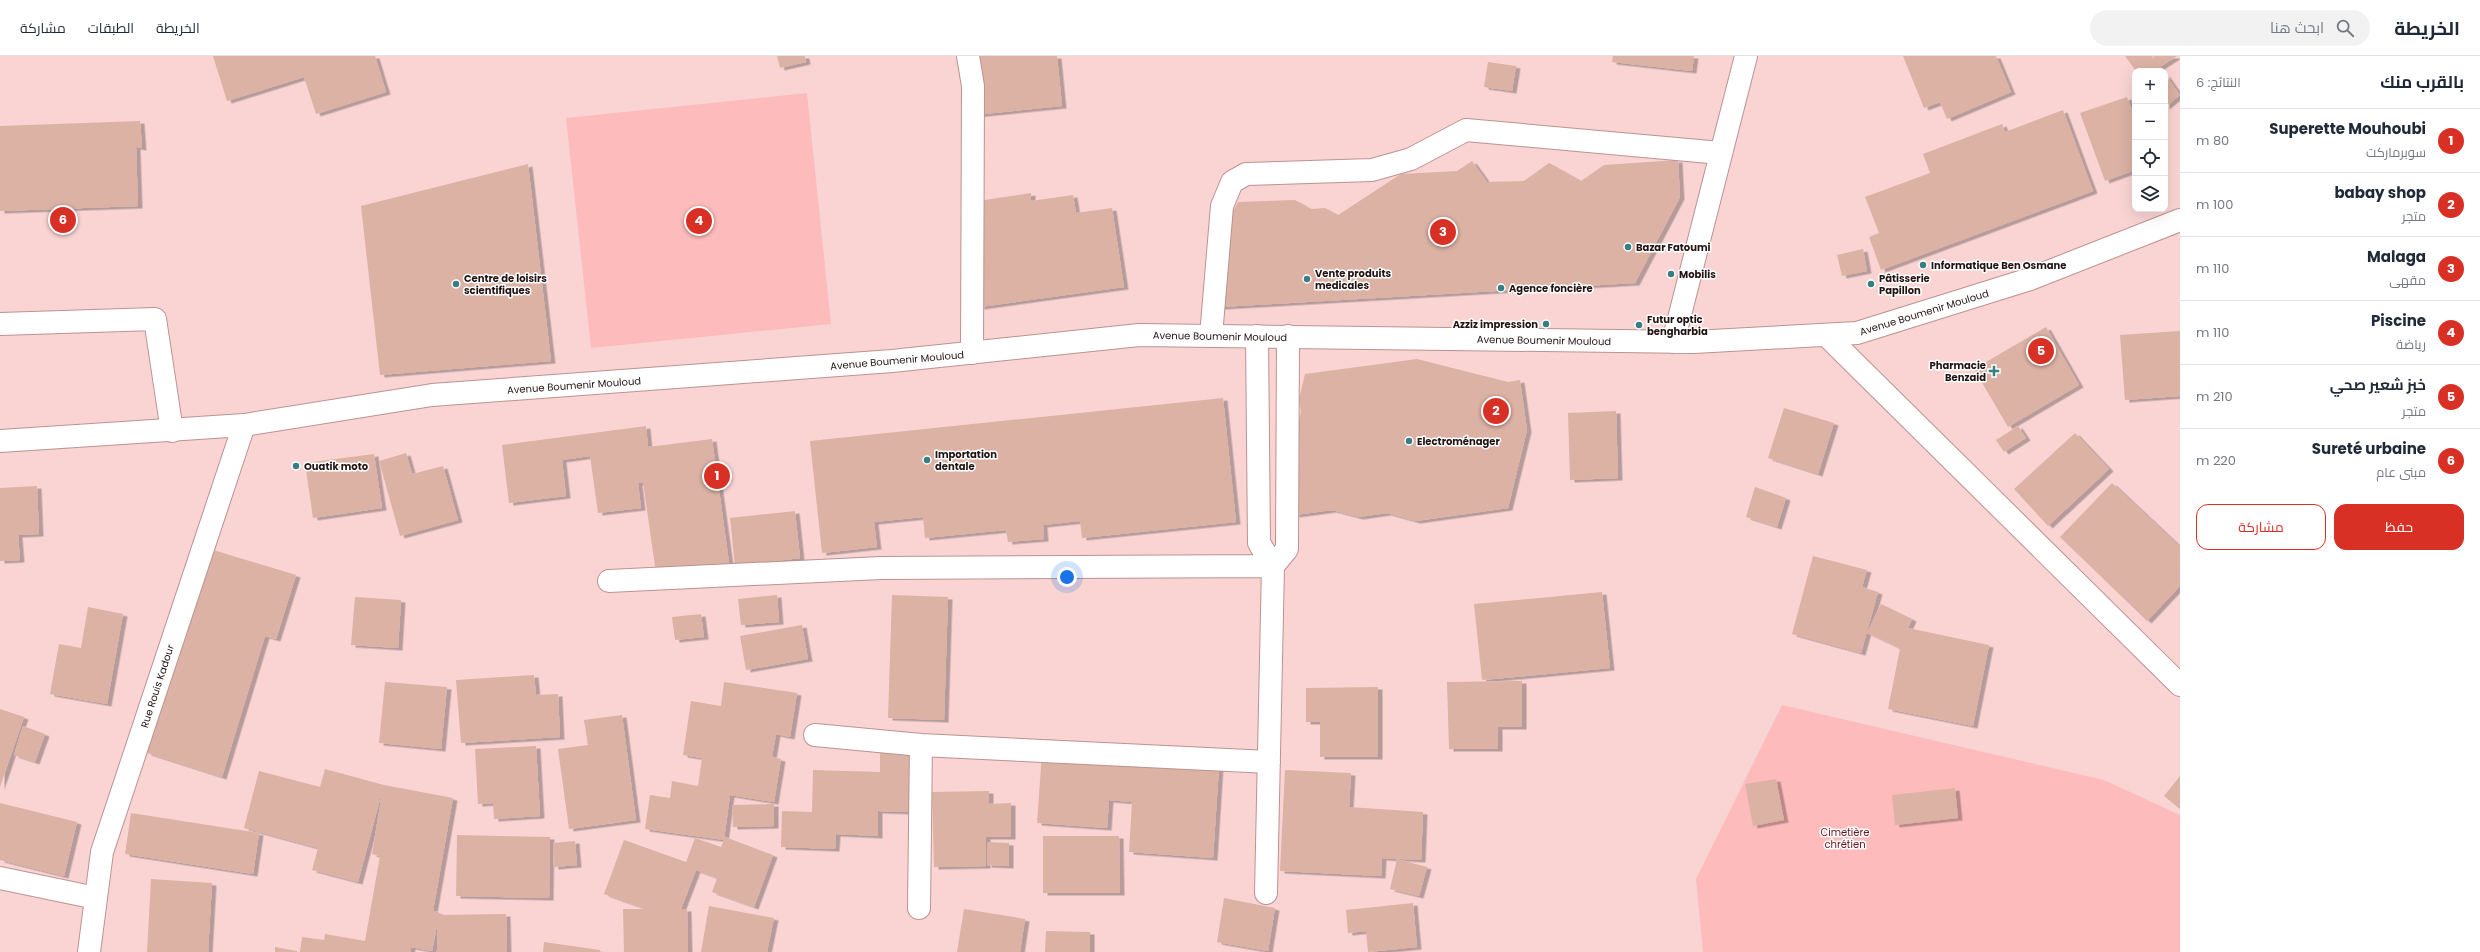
<!DOCTYPE html>
<html lang="ar">
<head>
<meta charset="utf-8">
<style>
  :root { --surface:#fff; --page:#f2f2f3; --text:#1f2937; --muted:#747a83; --line:#e0e1e3; --accent:#d93025 }
  body { margin:0; font-family:Poppins,Cairo,sans-serif; background:var(--page); color:var(--text); direction:rtl }
  .controls { position:absolute; right:12px; top:12px; display:grid; overflow:hidden; border-radius:8px; box-shadow:0 4px 16px #0002 }
  .controls button { width:36px; height:36px; display:grid; place-items:center; padding:0; border:0; border-bottom:1px solid var(--line); background:var(--surface); color:var(--text); font:20px sans-serif }
  .you { position:absolute; left:1067px; top:521px; width:14px; height:14px; margin:-10px; border:3px solid #fff; border-radius:50%; background:#1a73e8; box-shadow:0 0 0 6px #1a73e833 }
  .badge { display:grid; place-items:center; width:26px; height:26px; border-radius:50%; background:var(--accent); color:#fff; font-size:13px; font-weight:700 }
  .pin { position:absolute; translate:-50% -50%; border:2px solid #fff; box-shadow:0 1px 4px #0006 }
  .list { margin:0; padding:0; list-style:none }
  h2 { display:flex; justify-content:space-between; align-items:center; height:52px; margin:0; padding:0 16px; font-size:17px }
  h2 small { font-size:13px; font-weight:400; color:var(--muted) }
  .list li { display:grid; grid-template-columns:26px 1fr auto; gap:12px; align-items:center; box-sizing:border-box; height:64px; padding:0 16px; border-top:1px solid var(--line) }
  .list b { display:block; font-size:15px; white-space:nowrap }
  .list p { margin:0; font-size:13px; white-space:nowrap; color:var(--muted) }
  .list em { font-size:13px; font-style:normal; color:var(--muted) }
  .actions { display:flex; gap:8px; padding:12px 16px }
  .actions a { flex:1; padding:9px 0; border:1px solid var(--accent); border-radius:12px; text-align:center; font-size:14px; color:var(--accent) }
  .actions .main { background:var(--accent); color:#fff }
  .icon { flex:none; width:22px; height:22px; fill:none; stroke:currentColor; stroke-width:2; stroke-linecap:round; stroke-linejoin:round }
  .map { position:relative; flex:none; width:2180px; height:896px; overflow:hidden; direction:ltr }
  header { display:flex; align-items:center; gap:24px; box-sizing:border-box; height:56px; padding:0 20px; background:var(--surface); border-bottom:1px solid var(--line) }
  header strong { font-size:19px }
  nav { display:flex; gap:22px; margin-inline-start:auto; font-size:14px }
  .search { width:280px; height:36px; background:var(--page); display:flex; align-items:center; gap:10px; box-sizing:border-box; padding:0 14px; border-radius:22px; color:var(--muted); font-size:15px }
  main { display:flex }
  aside { flex:1; background:var(--surface) }
  .map>svg:first-child { display:block }
  .green { fill:#fdbcbb }
  .building { fill:#dbb2a4; filter:url(#shadow) }
  .lines { fill:none; stroke-linecap:round; stroke-linejoin:round }
  .street-casing { stroke:#bd9291; stroke-width:24 }
  .secondary-casing { stroke:#bd9291; stroke-width:24 }
  .street { stroke:#fff; stroke-width:22 }
  .secondary { stroke:#fff; stroke-width:22 }
  .poi-dot { fill:#377f83; stroke:#fff; stroke-width:1.5 }
  .labels { text-anchor:middle; stroke-width:3; stroke-linejoin:round; paint-order:stroke }
  .poi-label { font-size:10px; font-weight:bold; fill:#231313; stroke:#fff; text-anchor:start }
  .street-label { font-size:10px; fill:#231313; stroke:#fff }
  .park-label { font-size:10px; fill:#64161e; stroke:#fff }
</style>
</head>
<body>
<header>
<strong>الخريطة</strong>
<div class="search"><svg class="icon" aria-label="search" viewBox="0 0 24 24"><circle cx="10" cy="10" r="6"/><path d="M15 15l6 6"/></svg>ابحث هنا</div>
<nav><a>الخريطة</a><a>الطبقات</a><a>مشاركة</a></nav>
</header>
<main>
<aside>
<h2>بالقرب منك<small>النتائج: 6</small></h2>
<ul class="list">
<li><span class="badge">1</span><div><b>Superette Mouhoubi</b><p>سوبرماركت</p></div><em>80 m</em></li>
<li><span class="badge">2</span><div><b>babay shop</b><p>متجر</p></div><em>100 m</em></li>
<li><span class="badge">3</span><div><b>Malaga</b><p>مقهى</p></div><em>110 m</em></li>
<li><span class="badge">4</span><div><b>Piscine</b><p>رياضة</p></div><em>110 m</em></li>
<li><span class="badge">5</span><div><b>خبز شعير صحي</b><p>متجر</p></div><em>210 m</em></li>
<li><span class="badge">6</span><div><b>Sureté urbaine</b><p>مبنى عام</p></div><em>220 m</em></li>
</ul>
<div class="actions"><a class="main">حفظ</a><a>مشاركة</a></div>
</aside>
<div class="map">
<svg width="2180" height="896" viewBox="0 0 2180 896">
  <defs>
    <filter id="shadow"><feDropShadow dx="4.5" dy="2.5" stdDeviation="0" flood-color="#0004"/></filter>
  </defs>
  <rect width="100%" height="100%" fill="#f9d4d3"/>
  <path class="green" d="M807,37L831,268L591,292L566,62Z
    M1782,649L2104,724L2180,759V896H1703L1696,823Z"/>
  <path class="building" d="M213,0H375L386,36L316,58L304,21L227,45Z
    M777,0H805L806,6L780,12Z
    M968,0H1057L1062,50L974,59Z
    M1613,0H1694L1692,15L1612,6Z
    M1903,0H1996L2011,36L1947,63L1940,46L1924,52Z
    M2125,0H2152L2157,7L2153,0H2177L2160,11L2163,15H2136Z
    M1488,6L1516,10L1512,35L1484,31Z
    M2165,18L2180,39L2165,51Z
    M2127,41L2135,63V114L2105,125L2080,57Z
    M2063,54L2093,135L1881,214L1869,181L1879,177L1865,141L1930,117L1923,98L2002,68L2005,76Z
    M140,65L142,92L136,91L138,150L0,155V70Z
    M1678,104L1680,141L1635,227L1220,251L1216,188L1238,146L1295,144L1311,153L1325,152L1338,159L1401,118L1457,115L1472,105L1487,126L1524,125L1549,107L1581,125L1604,109Z
    M528,108L551,305L380,319L361,150Z
    M1031,137V145L1073,139L1076,157L1112,152L1124,231L980,251L965,147Z
    M1863,193L1867,215L1842,220L1837,199Z
    M2046,271L2079,329L2008,371L1974,313Z
    M2180,275V340L2125,344L2120,279Z
    M1417,303L1508,326L1520,324L1527,374L1508,452L1416,465L1387,457L1359,461L1332,454L1295,459L1288,409L1301,356L1299,343L1305,318Z
    M1223,342L1236,466L1082,482L1080,465L1043,469L1044,483L1008,486L1006,474L925,482L923,461L874,466L877,491L822,497L810,385Z
    M1784,352L1834,367L1818,418L1768,402Z
    M1616,355L1618,422L1570,424L1568,357Z
    M646,370L648,391L712,383L730,514L657,524L643,426L638,427L641,452L598,457L590,400L562,404L566,440L509,447L502,389Z
    M2018,370L2026,382L2004,396L1996,384Z
    M2075,377L2109,413L2048,470L2014,433Z
    M406,397L412,418L443,410L458,464L400,480L379,405Z
    M374,398L382,452L313,462L305,407Z
    M2112,427L2180,491V530L2147,565L2060,481Z
    M37,430L39,478L18,479L20,504L0,505V432Z
    M1755,431L1786,442L1777,471L1746,461Z
    M795,455L800,502L735,510L730,462Z
    M210,493L296,519L276,583L265,580L222,721L147,697Z
    M1813,500L1867,514L1862,531L1878,536L1861,597L1792,578Z
    M1602,536L1610,612L1482,624L1474,548Z
    M777,539L779,566L741,569L738,543Z
    M892,539L948,541L944,664L888,662Z
    M355,541L401,544L398,592L351,589Z
    M1881,548L1912,563L1908,572L1989,589L1973,670L1888,653L1901,588L1899,592L1867,577Z
    M88,551L123,558L107,648L50,638L59,588L81,592Z
    M701,558L704,581L675,584L672,561Z
    M802,569L808,603L746,614L740,580Z
    M534,619L536,639L558,638L560,681L461,687L456,624Z
    M1522,625V671H1498V693H1449L1447,626Z
    M385,626L447,631L441,693L379,687Z
    M724,626L797,637L790,681L776,678L772,701L781,703L774,746L730,739L724,784L725,781L773,799L754,851L712,836L717,822L696,814L681,853H687L688,896H624L623,853H647L604,838L624,784L686,806L695,782L721,791L724,784L645,773L650,739L670,742L672,725L698,730L702,702L683,699L691,645L721,650Z
    M1378,631V701H1320V666H1306V632Z
    M0,653L24,661L0,731Z
    M622,659L636,764L569,773L558,693L588,689L584,664Z
    M23,670L45,678L35,706L14,699Z
    M1043,683L1220,695L1213,802L1129,796L1132,746L1109,744L1107,772L1037,767Z
    M880,687L913,688L911,756L878,755V780L836,778L835,793L781,791L782,755L812,756L813,714L880,716Z
    M536,690L540,760L494,763L493,747L478,748L475,693Z
    M325,713L384,729L453,742L433,855L439,856L438,859L506,858L507,896H437V869L432,895L411,891L410,896H300L302,881L324,884L325,878L365,885L380,800L372,798L383,732L358,826L312,814L318,792L244,772L259,715L320,731Z
    M1285,714L1351,717L1349,751L1423,756L1421,804L1382,802L1381,820L1280,815Z
    M2180,720V753L2164,740Z
    M1776,723L1784,764L1753,770L1745,728Z
    M1955,732L1958,762L1895,769L1892,739Z
    M989,735V748L1011,747V781H986V810L934,811L932,736Z
    M0,747L77,766L64,820L0,804Z
    M774,748V770L733,771L732,749Z
    M131,757L259,777L253,818L125,798Z
    M457,779L550,781L549,842L456,840Z
    M1043,780H1119L1120,837H1043Z
    M575,785L577,809L554,811L553,787Z
    M988,786L1009,787V810L987,809Z
    M1397,803L1427,811L1419,840L1390,833Z
    M151,823L212,827L208,896H147Z
    M1224,842L1275,852L1268,895L1217,886Z
    M1413,847L1417,891L1368,896L1366,875L1348,877L1346,854Z
    M709,850L774,862L767,896H701Z
    M964,853L1025,863L1020,896H957Z
    M1046,875L1090,876V896H1045Z
    M544,886L600,894V896H543Z
    M275,891L297,895V896H275Z"/>
  <g class="lines">
    <defs>
      <path id="street" d="M968,0L973,30L972,297
        M0,268L155,263L172,375
        M1211,280L1222,150L1232,126L1246,118L1372,114L1411,103L1466,74L1721,97
        M1257,280L1259,487L1273,510L1287,493L1288,280
        M609,525L881,512L1273,510L1266,837
        M815,679L921,689L1269,706
        M0,822L96,842
        M919,852L921,689
        M89,896L102,796L244,369"/>
      <path id="secondary" d="M1826,279L2180,629
        M1673,286L1746,0
        M0,385L244,369L432,339L892,305L1139,279L1694,286L1857,277L2030,223L2180,164"/>
    </defs>
    <use href="#street" class="street-casing"/>
    <use href="#secondary" class="secondary-casing"/>
    <use href="#street" class="street"/>
    <use href="#secondary" class="secondary"/>
  </g>
  <g class="poi-dot">
    <circle cx="1628" cy="191" r="4"/>
    <circle cx="1923" cy="209" r="4"/>
    <circle cx="1671" cy="218" r="4"/>
    <circle cx="1307" cy="223" r="4"/>
    <circle cx="456" cy="228" r="4"/>
    <circle cx="1871" cy="228" r="4"/>
    <circle cx="1501" cy="232" r="4"/>
    <circle cx="1546" cy="268" r="4"/>
    <circle cx="1639" cy="269" r="4"/>
    <path d="M1992 309h4v4h4v4h-4v4h-4v-4h-4v-4h4z"/>
    <circle cx="1409" cy="385" r="4"/>
    <circle cx="927" cy="404" r="4"/>
    <circle cx="296" cy="410" r="4"/>
  </g>
  <g class="labels">
    <g class="poi-label">
      <text x="1636" y="195">Bazar Fatoumi</text>
      <text x="1931" y="213">Informatique Ben Osmane</text>
      <text x="1315" y="221">Vente produits<tspan x="1315" dy="12">medicales</tspan></text>
      <text x="1679" y="222">Mobilis</text>
      <text x="464" y="226">Centre de loisirs<tspan x="464" dy="12">scientifiques</tspan></text>
      <text x="1879" y="226">Pâtisserie<tspan x="1879" dy="12">Papillon</tspan></text>
      <text x="1509" y="236">Agence foncière</text>
      <text x="1647" y="267">Futur optic<tspan x="1647" dy="12">bengharbia</tspan></text>
      <text x="1538" y="272" text-anchor="end">Azziz impression</text>
      <text x="1986" y="313" text-anchor="end">Pharmacie<tspan x="1986" dy="12">Benzaid</tspan></text>
      <text x="1417" y="389">Electroménager</text>
      <text x="935" y="402">Importation<tspan x="935" dy="12">dentale</tspan></text>
      <text x="304" y="414">Ouatik moto</text>
    </g>
    <g class="street-label">
      <text transform="translate(1924 256) rotate(-17)" y="4">Avenue Boumenir Mouloud</text>
      <text transform="translate(1220 280) rotate(1)" y="4">Avenue Boumenir Mouloud</text>
      <text transform="translate(1544 284) rotate(1)" y="4">Avenue Boumenir Mouloud</text>
      <text transform="translate(897 304) rotate(-5)" y="4">Avenue Boumenir Mouloud</text>
      <text transform="translate(574 329) rotate(-4)" y="4">Avenue Boumenir Mouloud</text>
      <text transform="translate(157 630) rotate(-72)" y="4">Rue Rouis Kadour</text>
    </g>
    <g class="park-label">
      <text x="1845" y="780">Cimetière<tspan x="1845" dy="12">chrétien</tspan></text>
    </g>
  </g>
</svg>
<div class="controls">
<button>+</button>
<button>−</button>
<button><svg class="icon" aria-label="locate" viewBox="0 0 24 24"><circle cx="12" cy="12" r="6"/><path d="M12 2v4M12 18v4M2 12h4M18 12h4"/></svg></button>
<button><svg class="icon" aria-label="layers" viewBox="0 0 24 24"><path d="M12 4l9 5-9 5-9-5zM3 14l9 5 9-5"/></svg></button>
</div>
<div class="you"></div>
<div class="pin badge" style="left:717px;top:420px">1</div>
<div class="pin badge" style="left:1496px;top:355px">2</div>
<div class="pin badge" style="left:1443px;top:176px">3</div>
<div class="pin badge" style="left:699px;top:165px">4</div>
<div class="pin badge" style="left:2041px;top:295px">5</div>
<div class="pin badge" style="left:63px;top:164px">6</div>
</div>
</main>
</body>
</html>
